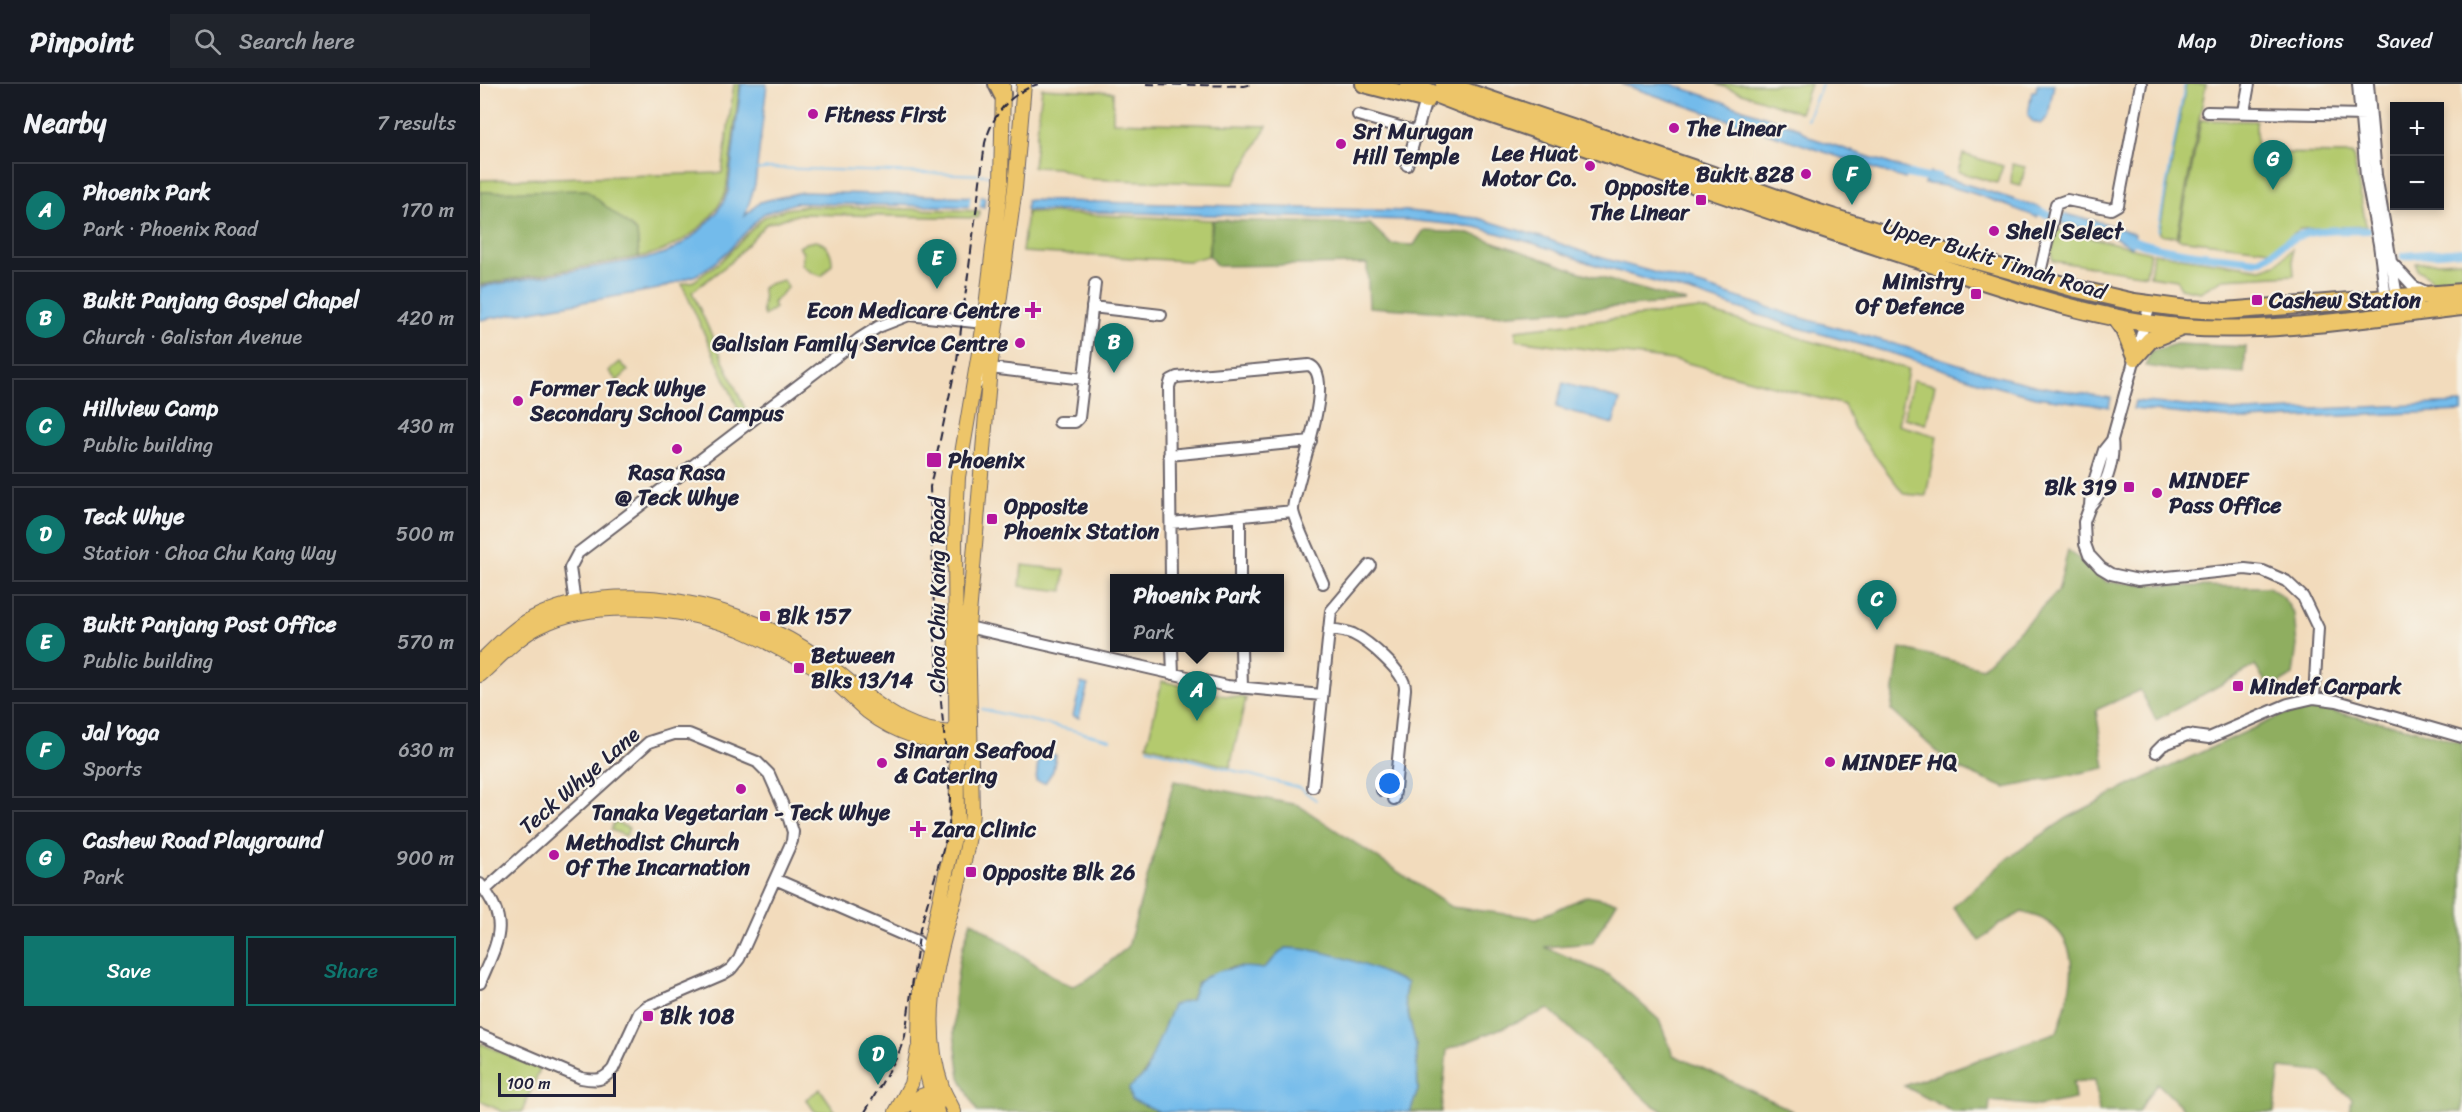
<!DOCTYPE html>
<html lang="en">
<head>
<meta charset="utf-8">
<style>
  :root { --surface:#171b24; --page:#20242c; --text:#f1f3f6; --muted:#9ea1a6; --line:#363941; --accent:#0f766e }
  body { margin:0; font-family:Sriracha,sans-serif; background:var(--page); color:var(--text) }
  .controls { position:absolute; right:18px; top:18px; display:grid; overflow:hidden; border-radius:0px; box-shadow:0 3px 9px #0003 }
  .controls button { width:54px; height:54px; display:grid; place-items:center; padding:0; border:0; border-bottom:2px solid var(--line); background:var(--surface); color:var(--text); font:30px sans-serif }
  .scale { position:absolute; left:18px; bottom:15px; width:118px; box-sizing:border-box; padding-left:6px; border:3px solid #22223b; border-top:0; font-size:16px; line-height:21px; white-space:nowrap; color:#22223b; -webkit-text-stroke:4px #f7f3e8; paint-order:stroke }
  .you { position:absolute; left:910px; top:700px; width:21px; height:21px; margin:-15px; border:4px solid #fff; border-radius:50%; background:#1a73e8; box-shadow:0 0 0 9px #1a73e833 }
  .badge { display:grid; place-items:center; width:39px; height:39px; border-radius:50%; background:var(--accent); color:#fff; font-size:20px; font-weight:700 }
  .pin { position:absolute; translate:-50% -50px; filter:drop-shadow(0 2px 3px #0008) }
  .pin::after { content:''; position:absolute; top:32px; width:21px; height:18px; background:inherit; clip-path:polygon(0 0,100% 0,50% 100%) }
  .popup { position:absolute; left:630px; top:490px; width:174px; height:78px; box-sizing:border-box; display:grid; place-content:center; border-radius:0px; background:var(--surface); filter:drop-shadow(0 2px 4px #0005); font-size:20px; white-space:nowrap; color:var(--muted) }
  .popup b { font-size:22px; color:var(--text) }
  .popup::after { content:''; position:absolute; left:50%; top:100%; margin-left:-12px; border:12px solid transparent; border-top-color:var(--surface) }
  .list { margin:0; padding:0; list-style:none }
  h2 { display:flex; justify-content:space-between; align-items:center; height:78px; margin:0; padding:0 24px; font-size:26px }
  h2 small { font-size:20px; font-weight:400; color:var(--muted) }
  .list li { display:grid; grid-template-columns:39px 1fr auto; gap:18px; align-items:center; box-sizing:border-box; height:96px; margin:0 12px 12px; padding:0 12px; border:2px solid var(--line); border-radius:0px }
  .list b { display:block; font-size:22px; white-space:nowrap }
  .list p { margin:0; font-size:20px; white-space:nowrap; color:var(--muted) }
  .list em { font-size:20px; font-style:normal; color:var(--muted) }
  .actions { display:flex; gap:12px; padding:18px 24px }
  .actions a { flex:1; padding:14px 0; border:2px solid var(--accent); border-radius:0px; text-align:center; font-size:21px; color:var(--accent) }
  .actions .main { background:var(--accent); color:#fff }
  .icon { flex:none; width:33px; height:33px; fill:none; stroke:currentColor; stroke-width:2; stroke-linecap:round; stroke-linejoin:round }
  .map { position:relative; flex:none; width:1982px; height:1028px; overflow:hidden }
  header { display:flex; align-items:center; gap:36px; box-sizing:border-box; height:84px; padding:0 30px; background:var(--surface); border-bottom:2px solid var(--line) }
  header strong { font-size:28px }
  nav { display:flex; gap:33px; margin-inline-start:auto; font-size:21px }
  .search { width:420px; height:54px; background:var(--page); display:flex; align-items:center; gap:15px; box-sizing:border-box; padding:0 21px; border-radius:0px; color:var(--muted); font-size:22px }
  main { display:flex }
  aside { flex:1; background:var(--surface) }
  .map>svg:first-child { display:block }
  .green { fill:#b4ca6e; stroke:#6b7654; stroke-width:1.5 }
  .forest { fill:#8fae61; stroke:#58684e; stroke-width:1.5 }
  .water { fill:#73bbeb; stroke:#4a6e93; stroke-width:1.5 }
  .pier { fill:#f2dbbc }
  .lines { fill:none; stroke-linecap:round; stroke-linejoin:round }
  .stream { stroke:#73bbeb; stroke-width:2 }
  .canal { stroke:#73bbeb; stroke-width:8 }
  .minor-casing { stroke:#6b6368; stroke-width:14 }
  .major-casing { stroke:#6b6368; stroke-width:16 }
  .highway-casing { stroke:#6b6368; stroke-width:20 }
  .minor { stroke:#fff; stroke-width:10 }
  .major { stroke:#edc569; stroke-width:14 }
  .highway { stroke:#edc569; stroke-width:16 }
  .rail { stroke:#22223b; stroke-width:2; stroke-dasharray:9 4.5; stroke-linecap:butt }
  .poi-dot { fill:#b5179e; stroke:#f7f3e8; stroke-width:2 }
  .labels { text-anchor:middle; stroke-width:4.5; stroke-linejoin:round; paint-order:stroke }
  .poi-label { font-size:22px; font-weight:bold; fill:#22223b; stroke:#f7f3e8; text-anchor:start }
  .street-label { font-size:22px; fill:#22223b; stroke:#f7f3e8 }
</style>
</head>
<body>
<header>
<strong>Pinpoint</strong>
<div class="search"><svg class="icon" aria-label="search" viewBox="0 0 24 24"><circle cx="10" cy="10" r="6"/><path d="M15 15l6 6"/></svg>Search here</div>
<nav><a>Map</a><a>Directions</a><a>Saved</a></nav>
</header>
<main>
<aside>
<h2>Nearby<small>7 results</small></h2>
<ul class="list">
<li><span class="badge">A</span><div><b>Phoenix Park</b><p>Park · Phoenix Road</p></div><em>170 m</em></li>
<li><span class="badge">B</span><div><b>Bukit Panjang Gospel Chapel</b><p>Church · Galistan Avenue</p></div><em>420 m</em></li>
<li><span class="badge">C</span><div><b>Hillview Camp</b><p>Public building</p></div><em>430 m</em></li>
<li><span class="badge">D</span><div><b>Teck Whye</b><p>Station · Choa Chu Kang Way</p></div><em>500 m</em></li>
<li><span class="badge">E</span><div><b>Bukit Panjang Post Office</b><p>Public building</p></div><em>570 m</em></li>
<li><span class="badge">F</span><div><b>Jal Yoga</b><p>Sports</p></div><em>630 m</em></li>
<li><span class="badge">G</span><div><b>Cashew Road Playground</b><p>Park</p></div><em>900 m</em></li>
</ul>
<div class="actions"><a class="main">Save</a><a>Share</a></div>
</aside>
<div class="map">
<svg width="1982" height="1028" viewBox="0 0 1982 1028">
  <rect width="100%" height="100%" fill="#f7f3e8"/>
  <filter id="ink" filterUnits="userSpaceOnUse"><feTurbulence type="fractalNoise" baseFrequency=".0167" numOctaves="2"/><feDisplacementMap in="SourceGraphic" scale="12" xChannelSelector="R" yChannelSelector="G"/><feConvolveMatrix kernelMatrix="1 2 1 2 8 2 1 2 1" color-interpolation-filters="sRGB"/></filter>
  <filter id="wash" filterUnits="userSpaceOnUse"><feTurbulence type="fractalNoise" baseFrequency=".008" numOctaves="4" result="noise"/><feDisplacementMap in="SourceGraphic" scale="24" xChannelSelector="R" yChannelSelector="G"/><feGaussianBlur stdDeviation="1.35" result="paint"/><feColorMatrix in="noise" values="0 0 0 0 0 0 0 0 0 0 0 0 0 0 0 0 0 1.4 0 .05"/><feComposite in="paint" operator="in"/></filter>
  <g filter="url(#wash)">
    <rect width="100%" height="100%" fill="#f2dbbc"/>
    <path class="green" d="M254,0H260L246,108C231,142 195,167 159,173L157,148L34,108H0V96L242,89Z
      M1236,0H1330L1320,29Z
      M1706,0H1726L1697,153L1679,150Z
      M562,4L633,8V38L787,42L754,100L605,95L578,84L553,83Z
      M1721,36L1776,37L1777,69L1873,70L1886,142L1820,145L1791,166L1698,155Z
      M1483,70L1523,82L1517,99L1478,88Z
      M1532,80L1545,83L1541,102L1531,100Z
      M325,122L500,127L498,134L320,130L286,140L251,178L212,208L267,329L262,333L202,200L214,197L241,177L284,133L307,125Z
      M547,128L732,136L728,172L709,177L542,168Z
      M1577,145L1670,168L1666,191L1573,177L1571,169Z
      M336,157C348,160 352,168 352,180L342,192L331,188L322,181L323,169L319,163L326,159Z
      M1812,165L1814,191L1743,195L1720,208L1700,204L1697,196L1670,192L1673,169L1781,185L1796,180Z
      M1982,177V195L1955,198L1937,185L1936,179Z
      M303,196L308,203L293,219L295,224L284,232C279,223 287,214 282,204L289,200Z
      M1219,225L1428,285L1418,341L1457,352L1446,412L1424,410L1374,344L1364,321L1200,277L1036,256V246Z
      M140,278L148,287L137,297L129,287Z
      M1433,296L1455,301L1446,340L1424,334Z
      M542,481L585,486L583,507L540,502Z
      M682,597L740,611L766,614L750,683L667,661Z
      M134,738L149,744L146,752L131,746Z
      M0,959L60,985L42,1028H23L0,1017Z
      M340,1005L356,1028H335L326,1015Z"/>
    <path class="forest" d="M106,106L157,148L159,173L0,201V108Z
      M733,136L890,140L911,160L934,161L943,147L989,149L1100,188L1207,218L1015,231L889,223L887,180L737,182L729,172Z
      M1696,260L1766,263L1764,289L1701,287L1665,282L1671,267Z
      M1588,466L1627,498L1705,502L1789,503L1803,513L1814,530L1817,561L1813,591L1790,605L1775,582L1676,636L1660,606L1616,626L1625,684L1525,704L1473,682L1411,626L1420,564L1502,584L1578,507Z
      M1836,624L1933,645L1982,659V1028H1870L1872,1015L1841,988L1800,984L1794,1028H1707L1677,999L1658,1028H1619L1615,996L1593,998L1595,1015L1558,1022L1510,1017L1509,1028H1473L1424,1002L1577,948C1590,912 1607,860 1564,836C1558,832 1549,831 1542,828L1520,840L1500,857L1473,823L1528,774L1587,734L1646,703L1802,631Z
      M694,697L818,721L971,823L1057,834L1107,812L1137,818L1112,859L1065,863L1129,891L1179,936L1193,971L1251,997L1314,1028H1184L1171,1020L1069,925L967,966L961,1028H930L938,1006L936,961L924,914L927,899C884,881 853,865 805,864L783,885L751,883L718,898L711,916L685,940L681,957L651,1015L680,1028H497L480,993L474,949V916L480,873L491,837L582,898L593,902L608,895L648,863Z"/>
    <path class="water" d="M261,0H287L275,100L265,132L280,118L322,108L505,113L504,123L315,119L283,130L248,167L232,181L216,191L178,205L0,236V203L173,173C203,165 237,137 248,108Z
      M1141,0H1191L1316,43L1332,54L1429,86L1425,95Z
      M1557,0H1574L1568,33L1560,40L1552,37L1548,31L1552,7H1556Z
      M1450,89L1561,124L1557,133C1526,122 1476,99 1444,100Z
      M547,116L928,127L998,134L1061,153L1112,171L1219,201L1315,232L1425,263L1513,291L1558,302L1631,314L1629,323L1556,313L1510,301L1422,272L1312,242L1216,210L1109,179L1059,161L996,143L928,136L546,126Z
      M1585,130L1624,139L1655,150L1652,163L1631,151L1582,139Z
      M1083,299L1140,316L1133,340L1076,323Z
      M1655,317L1765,328L1982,319V327L1765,336L1653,325Z
      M601,599L608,601L599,634L593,632Z
      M559,668L576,671L573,687L565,699L556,697Z
      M805,864C853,865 884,881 927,899L924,914L936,961L938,1006L930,1028H680L651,1015L649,1004L665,990L693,921L711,916C713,911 715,902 719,898C734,884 764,881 783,885Z"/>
    <path class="pier" d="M491,109L501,110L499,126H489Z"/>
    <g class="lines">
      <path class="stream" d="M1327,36L1342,0
        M274,86L291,84L508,91
        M1678,148L1705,0
        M502,625L630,655
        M668,664L820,704L836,716"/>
      <path class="canal" d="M1418,88L1447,94L1458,93
        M1549,125L1592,137
        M1644,152C1678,169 1737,172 1775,177C1792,173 1800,159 1816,153C1837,144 1865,147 1888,146
        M1924,172L1982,167"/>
    </g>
  </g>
  <g filter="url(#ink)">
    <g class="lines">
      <defs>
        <path id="minor" d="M1878,0L1886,92L1899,160L1908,231
          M1888,0L1896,91L1918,218
          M1727,28L1886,31
          M1764,28L1769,0
          M878,31L937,48
          M927,81L946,16
          M1912,179L1933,202L1948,209
          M1559,193L1576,120L1587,116L1631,125L1638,121L1661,0
          M1670,220L1632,356L1624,366L1611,407L1610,422L1604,438L1605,460L1609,471L1621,484L1631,490L1658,496L1765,485L1783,487L1806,497L1823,513L1838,544L1834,614
          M612,223L681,231
          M497,300L502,287L510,284L604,295
          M579,338H595L599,334L615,200
          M689,371L831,357
          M1610,422C1625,405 1635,379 1632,356
          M760,433V494
          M691,439L813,427
          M691,494L689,303L691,296L697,293L829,281C859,291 813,402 813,426C813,435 838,487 843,499
          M96,526L90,484L98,469L379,255L398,243L429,231L504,239
          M488,543L747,602L842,611
          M849,545C857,546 866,547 873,550C888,557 926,589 925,605L914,715
          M692,564L693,590
          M761,564L762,604
          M1676,668L1683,661L1707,651L1729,654L1808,620L1834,614L1857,617L1982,653
          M833,703L851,527L890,481
          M902,706L915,708
          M295,795L437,857L447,867
          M0,800C32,839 17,858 0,899
          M0,951L101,994C116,997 123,997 133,985L159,929L166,923L243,890L251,885L259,875L312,757L313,748L309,735L289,690L277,678L209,650H194L169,658L5,806"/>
        <path id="major" d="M0,578C16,563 33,544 53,534C139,491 263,520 339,574C389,609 417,652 485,649
          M0,591C19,574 37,553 60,542C115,514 202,523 259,545C273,551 287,558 300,565C313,572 328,578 340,586C357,598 372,614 388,628C415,649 452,661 486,660
          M416,1028L431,1000L438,965
          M417,1028L441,1012L458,1006
          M439,1028L461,1017
          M457,1028L439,960L440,904L477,740L475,458L478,393L504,239L521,98L523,2
          M474,1028C471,1020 465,1012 462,1003C429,905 483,824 492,729L488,543L510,284L535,104L544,0"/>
        <path id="highway" d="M517,0L522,10
          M884,0L947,16
          M929,0L983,21C1131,71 1278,124 1426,172C1514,200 1610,236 1702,243C1795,250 1890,233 1982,223
          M964,0L1230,90L1339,129L1451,164L1597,205L1654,218L1707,225L1745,227L1982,208
          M1635,233L1644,246L1655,273L1670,256L1700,244"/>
      </defs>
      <use href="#minor" class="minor-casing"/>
      <use href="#major" class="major-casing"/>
      <use href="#highway" class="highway-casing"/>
      <use href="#minor" class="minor"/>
      <use href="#major" class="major"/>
      <use href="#highway" class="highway"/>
      <path class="rail" d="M666,0L764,2L773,0
        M385,1028L418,971L425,952L440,845L469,744L470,712L455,555L450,403L477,276L505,59C513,30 529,10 558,0"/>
    </g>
  </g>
  <g class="poi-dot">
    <circle cx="333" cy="30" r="6"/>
    <circle cx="1194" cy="44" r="6"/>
    <circle cx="861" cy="60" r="6"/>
    <circle cx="1110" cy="82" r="6"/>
    <circle cx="1326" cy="90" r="6"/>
    <rect x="1215" y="110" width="12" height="12" rx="3"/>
    <circle cx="1514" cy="147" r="6"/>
    <rect x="1490" y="204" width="12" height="12" rx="3"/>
    <rect x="1771" y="210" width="12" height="12" rx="3"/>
    <path d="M550 217h6v6h6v6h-6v6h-6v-6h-6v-6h6z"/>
    <circle cx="540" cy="259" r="6"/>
    <circle cx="38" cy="317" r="6"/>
    <circle cx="197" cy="365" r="6"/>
    <rect x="446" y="368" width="16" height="16" rx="3"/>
    <rect x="1643" y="397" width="12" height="12" rx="3"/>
    <circle cx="1677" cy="409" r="6"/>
    <rect x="506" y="429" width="12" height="12" rx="3"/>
    <rect x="279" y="526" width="12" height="12" rx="3"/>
    <rect x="313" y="578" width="12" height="12" rx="3"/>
    <rect x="1752" y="596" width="12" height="12" rx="3"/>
    <circle cx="1350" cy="678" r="6"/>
    <circle cx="402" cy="679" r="6"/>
    <circle cx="261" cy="705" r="6"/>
    <path d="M435 736h6v6h6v6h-6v6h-6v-6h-6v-6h6z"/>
    <circle cx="74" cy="771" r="6"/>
    <rect x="485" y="782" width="12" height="12" rx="3"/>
    <rect x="162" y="926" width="12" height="12" rx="3"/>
  </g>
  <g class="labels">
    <g class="poi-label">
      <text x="345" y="38">Fitness First</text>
      <text x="1206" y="52">The Linear</text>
      <text x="873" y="55">Sri Murugan<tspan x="873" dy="25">Hill Temple</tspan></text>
      <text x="1098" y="77" text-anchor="end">Lee Huat<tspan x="1098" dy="25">Motor Co.</tspan></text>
      <text x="1314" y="98" text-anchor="end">Bukit 828</text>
      <text x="1209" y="111" text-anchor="end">Opposite<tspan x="1209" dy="25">The Linear</tspan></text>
      <text x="1526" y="155">Shell Select</text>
      <text x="1484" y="205" text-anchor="end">Ministry<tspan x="1484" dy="25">Of Defence</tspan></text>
      <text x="1789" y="224">Cashew Station</text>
      <text x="540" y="234" text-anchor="end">Econ Medicare Centre</text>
      <text x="528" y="267" text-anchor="end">Galisian Family Service Centre</text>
      <text x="50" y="312">Former Teck Whye<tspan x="50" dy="25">Secondary School Campus</tspan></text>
      <text x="468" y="384">Phoenix</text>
      <text x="197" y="396" text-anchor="middle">Rasa Rasa<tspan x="197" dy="25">@ Teck Whye</tspan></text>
      <text x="1689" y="404">MINDEF<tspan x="1689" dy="25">Pass Office</tspan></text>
      <text x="1637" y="411" text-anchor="end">Blk 319</text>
      <text x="524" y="430">Opposite<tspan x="524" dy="25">Phoenix Station</tspan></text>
      <text x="297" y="540">Blk 157</text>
      <text x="331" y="579">Between<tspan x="331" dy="25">Blks 13/14</tspan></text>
      <text x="1770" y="610">Mindef Carpark</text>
      <text x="414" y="674">Sinaran Seafood<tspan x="414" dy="25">&amp; Catering</tspan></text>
      <text x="1362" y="686">MINDEF HQ</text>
      <text x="261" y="736" text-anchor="middle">Tanaka Vegetarian - Teck Whye</text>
      <text x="452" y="753">Zara Clinic</text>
      <text x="86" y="766">Methodist Church<tspan x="86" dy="25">Of The Incarnation</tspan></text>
      <text x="503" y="796">Opposite Blk 26</text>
      <text x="180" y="940">Blk 108</text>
    </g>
    <g class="street-label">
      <text transform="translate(1515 174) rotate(17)" y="8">Upper Bukit Timah Road</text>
      <text transform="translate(457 511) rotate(-90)" y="8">Choa Chu Kang Road</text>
      <text transform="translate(99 696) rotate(-41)" y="8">Teck Whye Lane</text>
    </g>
  </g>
</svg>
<div class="controls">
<button>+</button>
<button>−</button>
</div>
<div class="scale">100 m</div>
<div class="you"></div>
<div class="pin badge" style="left:717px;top:637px">A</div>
<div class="popup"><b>Phoenix Park</b>Park</div>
<div class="pin badge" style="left:634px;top:289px">B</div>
<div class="pin badge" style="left:1397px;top:546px">C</div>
<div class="pin badge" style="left:398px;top:1001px">D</div>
<div class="pin badge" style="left:457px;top:205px">E</div>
<div class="pin badge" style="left:1372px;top:121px">F</div>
<div class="pin badge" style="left:1793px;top:106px">G</div>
</div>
</main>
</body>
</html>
